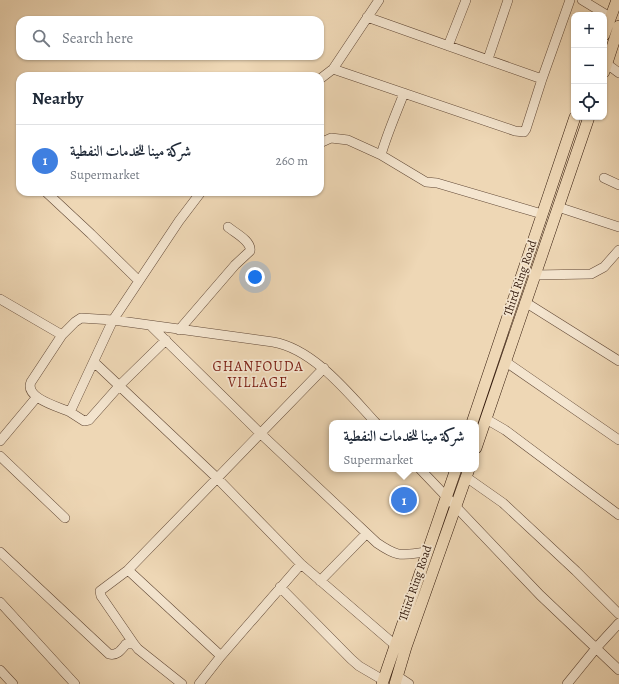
<!DOCTYPE html>
<html lang="en">
<head>
<meta charset="utf-8">
<style>
  :root { --surface:#fff; --page:#f2f2f3; --text:#1f2937; --muted:#747a83; --line:#e0e1e3; --accent:#2563eb }
  body { margin:0; font-family:Alegreya,Amiri,serif; background:var(--page); color:var(--text) }
  .controls { position:absolute; right:12px; top:12px; display:grid; overflow:hidden; border-radius:8px; box-shadow:0 1px 3px #0004 }
  .controls button { width:36px; height:36px; display:grid; place-items:center; padding:0; border:0; border-bottom:1px solid var(--line); background:var(--surface); color:var(--text); font:20px sans-serif }
  .you { position:absolute; left:255px; top:277px; width:14px; height:14px; margin:-10px; border:3px solid #fff; border-radius:50%; background:#1a73e8; box-shadow:0 0 0 6px #1a73e833 }
  .badge { display:grid; place-items:center; width:26px; height:26px; border-radius:50%; background:var(--accent); color:#fff; font-size:13px; font-weight:700 }
  .pin { position:absolute; translate:-50% -50%; border:2px solid #fff; box-shadow:0 1px 4px #0006 }
  .popup { position:absolute; left:329px; top:420px; width:150px; height:52px; box-sizing:border-box; display:grid; place-content:center; border-radius:8px; background:var(--surface); filter:drop-shadow(0 1px 3px #0005); font-size:13px; white-space:nowrap; color:var(--muted) }
  .popup b { font-size:15px; color:var(--text) }
  .popup::after { content:''; position:absolute; left:50%; top:100%; margin-left:-8px; border:8px solid transparent; border-top-color:var(--surface) }
  .list { margin:0; padding:0; list-style:none }
  h2 { display:flex; justify-content:space-between; align-items:center; height:52px; margin:0; padding:0 16px; font-size:17px }
  h2 small { font-size:13px; font-weight:400; color:var(--muted) }
  .list li { display:grid; grid-template-columns:26px 1fr auto; gap:12px; align-items:center; box-sizing:border-box; height:72px; padding:0 16px; border-top:1px solid var(--line) }
  .list b { display:block; font-size:15px; white-space:nowrap }
  .list p { margin:0; font-size:13px; white-space:nowrap; color:var(--muted) }
  .list em { font-size:13px; font-style:normal; color:var(--muted) }
  .icon { flex:none; width:22px; height:22px; fill:none; stroke:currentColor; stroke-width:2; stroke-linecap:round; stroke-linejoin:round }
  .map { position:relative; flex:none; width:619px; height:684px; overflow:hidden }
  .search { position:absolute; background:var(--surface); box-shadow:0 1px 3px #0004; left:16px; top:16px; width:308px; height:44px; display:flex; align-items:center; gap:10px; box-sizing:border-box; padding:0 14px; border-radius:12px; color:var(--muted); font-size:15px }
  .panel { position:absolute; background:var(--surface); box-shadow:0 1px 3px #0004; left:16px; top:72px; width:308px; height:124px; border-radius:12px }
  .map>svg:first-child { display:block }
  .lines { fill:none; stroke-linecap:round; stroke-linejoin:round }
  .minor-casing { stroke:#614836; stroke-width:10 }
  .major-casing { stroke:#32190b; stroke-width:12 }
  .minor { stroke:#f4e5cf; stroke-width:9 }
  .major { stroke:#eed7b5; stroke-width:11 }
  .labels { text-anchor:middle; stroke-width:3.5; stroke-linejoin:round; paint-order:stroke }
  .street-label { font-size:12px; fill:#32190b; stroke:#f4e5cf }
  .quarter-label { font-size:14px; letter-spacing:1px; fill:#7a1f14; stroke:#f4e5cf }
</style>
</head>
<body>
<div class="map">
<svg width="619" height="684" viewBox="0 0 619 684">
  <rect width="100%" height="100%" fill="#eed7b5"/>
  <filter id="stains"><feTurbulence type="fractalNoise" baseFrequency=".005" numOctaves="4"/><feColorMatrix values="0 0 0 0 .2 0 0 0 0 .09 0 0 0 0 .02 0 0 0 .5 -.17"/></filter>
  <radialGradient id="worn" r=".72"><stop offset=".6" stop-color="#630" stop-opacity="0"/><stop offset="1" stop-color="#630" stop-opacity=".3"/></radialGradient>
  <g class="lines">
    <defs>
      <path id="minor" d="M582,0L610,17
        M367,17L542,79
        M448,46L466,0
        M488,59L508,0
        M607,64L619,73
        M333,69L515,131L524,132L526,129L542,79L570,0
        M320,79L333,69L379,0
        M320,143L331,138L348,140L381,155L426,182L437,183L542,214
        M381,155C387,134 396,114 404,93
        M604,178L619,185
        M46,192L91,234L139,281
        M201,192L179,221L113,320L70,412C59,407 24,398 31,382L62,335L75,322L81,318L113,320L273,342C314,349 349,394 376,423
        M558,207L619,227
        M534,275L591,274L604,267L619,250
        M0,299L62,335
        M525,302L619,361
        M151,326L261,434L377,543C399,558 401,555 426,552
        M179,330L235,265L250,251C252,241 235,233 228,227
        M94,362L217,478L301,564L395,645
        M506,362L619,440
        M70,412L84,421L89,420L120,385L166,340
        M486,419L505,430L619,515
        M0,441L36,398
        M0,456L65,518
        M420,469L540,595L619,670
        M466,477L503,503L576,571L619,614
        M0,552L109,654C117,656 121,650 126,644H134L138,649L182,684
        M128,570L221,656
        M320,581L366,534
        M280,587L351,659L359,666L383,680
        M0,602L75,684
        M134,644L101,596L100,591L128,570L324,368
        M0,670L13,684
        M397,676L409,684
        M199,684L221,656L301,564
        M567,684L597,647L619,623"/>
      <path id="major" d="M604,35L617,0
        M604,72L619,26
        M472,423L575,117
        M476,448L589,117
        M382,684L456,469
        M395,684L406,647L469,469"/>
    </defs>
    <use href="#minor" class="minor-casing"/>
    <use href="#major" class="major-casing"/>
    <use href="#minor" class="minor"/>
    <use href="#major" class="major"/>
  </g>
  <g class="labels">
    <g class="street-label">
      <text transform="translate(520 278) rotate(-71)" y="4">Third Ring Road</text>
      <text transform="translate(415 583) rotate(-71)" y="4">Third Ring Road</text>
    </g>
    <g class="quarter-label">
      <text x="258" y="371">GHANFOUDA<tspan x="258" dy="16">VILLAGE</tspan></text>
    </g>
  </g>
  <rect width="100%" height="100%" filter="url(#stains)"/>
  <rect width="100%" height="100%" fill="url(#worn)"/>
</svg>
<div class="controls">
<button>+</button>
<button>−</button>
<button><svg class="icon" aria-label="locate" viewBox="0 0 24 24"><circle cx="12" cy="12" r="6"/><path d="M12 2v4M12 18v4M2 12h4M18 12h4"/></svg></button>
</div>
<div class="you"></div>
<div class="pin badge" style="left:404px;top:500px;background:#3f7fe0">1</div>
<div class="popup"><b>شركة مينا للخدمات النفطية</b>Supermarket</div>
<div class="search"><svg class="icon" aria-label="search" viewBox="0 0 24 24"><circle cx="10" cy="10" r="6"/><path d="M15 15l6 6"/></svg>Search here</div>
<section class="panel">
<h2>Nearby<small></small></h2>
<ul class="list">
<li><span class="badge" style="background:#3f7fe0">1</span><div><b>شركة مينا للخدمات النفطية</b><p>Supermarket</p></div><em>260 m</em></li>
</ul>
</section>
</div>
</body>
</html>
